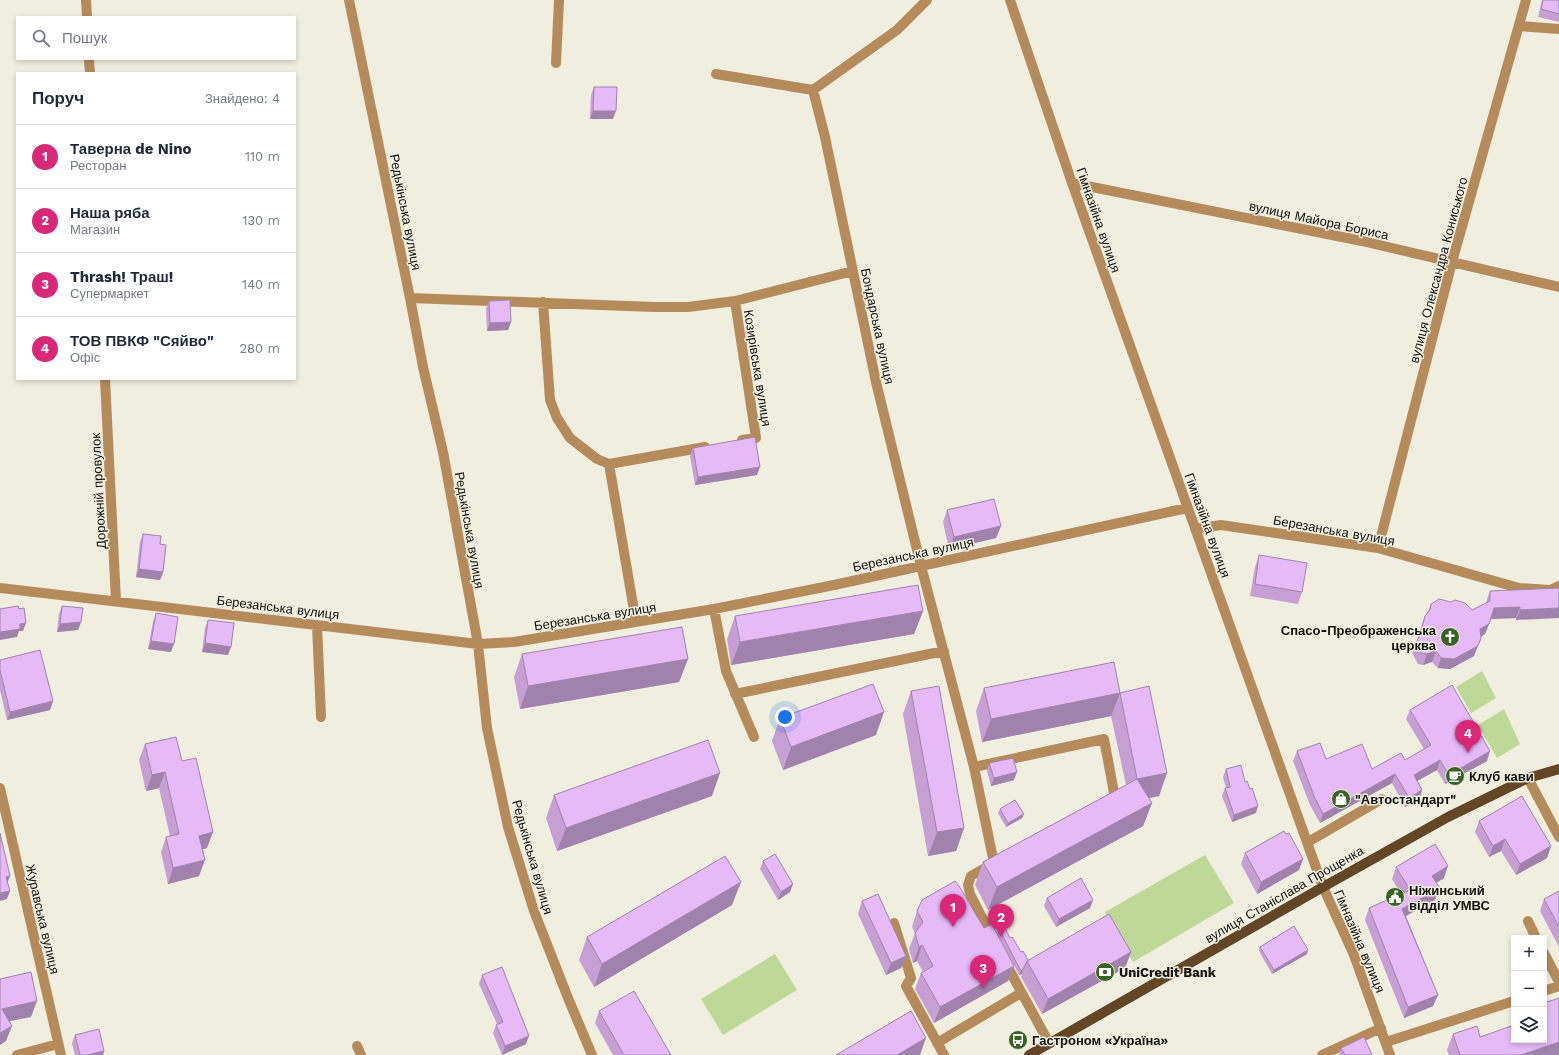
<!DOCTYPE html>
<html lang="uk">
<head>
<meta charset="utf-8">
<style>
  :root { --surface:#fff; --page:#f6f6f7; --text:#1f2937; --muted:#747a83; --line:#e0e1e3; --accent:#db2777 }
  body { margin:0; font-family:"Work Sans",sans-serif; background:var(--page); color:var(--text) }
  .controls { position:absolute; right:12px; bottom:12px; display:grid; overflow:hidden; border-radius:0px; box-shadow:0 2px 6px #0003 }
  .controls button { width:36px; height:36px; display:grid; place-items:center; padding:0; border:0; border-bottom:1px solid var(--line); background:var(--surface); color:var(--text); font:20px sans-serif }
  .you { position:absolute; left:785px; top:717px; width:14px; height:14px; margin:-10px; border:3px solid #fff; border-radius:50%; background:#1a73e8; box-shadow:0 0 0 6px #1a73e833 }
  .badge { display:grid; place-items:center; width:26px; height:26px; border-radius:50%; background:var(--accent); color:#fff; font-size:13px; font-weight:700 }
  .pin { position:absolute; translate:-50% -33px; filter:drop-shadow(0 1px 2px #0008) }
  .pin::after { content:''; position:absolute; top:21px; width:14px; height:12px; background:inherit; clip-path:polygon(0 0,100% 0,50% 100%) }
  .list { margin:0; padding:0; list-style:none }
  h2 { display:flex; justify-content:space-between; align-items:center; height:52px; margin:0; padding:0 16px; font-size:17px }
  h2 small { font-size:13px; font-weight:400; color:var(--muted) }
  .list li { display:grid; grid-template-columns:26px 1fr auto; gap:12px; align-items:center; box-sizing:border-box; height:64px; padding:0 16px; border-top:1px solid var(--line) }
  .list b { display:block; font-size:15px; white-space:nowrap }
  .list p { margin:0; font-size:13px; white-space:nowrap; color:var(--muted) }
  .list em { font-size:13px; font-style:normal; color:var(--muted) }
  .icon { flex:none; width:22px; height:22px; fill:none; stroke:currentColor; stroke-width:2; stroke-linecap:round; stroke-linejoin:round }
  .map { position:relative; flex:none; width:1559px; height:1055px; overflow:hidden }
  .search { position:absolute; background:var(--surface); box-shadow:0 2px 6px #0003; left:16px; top:16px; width:280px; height:44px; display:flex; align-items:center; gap:10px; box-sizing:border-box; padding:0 14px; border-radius:0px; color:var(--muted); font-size:15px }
  .panel { position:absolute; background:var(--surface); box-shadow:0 2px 6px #0003; left:16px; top:72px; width:280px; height:308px; border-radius:0px }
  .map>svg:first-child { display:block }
  .green { fill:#bed898 }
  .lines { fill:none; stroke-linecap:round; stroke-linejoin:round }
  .minor { stroke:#b58b5b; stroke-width:10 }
  .major { stroke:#624625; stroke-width:10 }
  .wall { fill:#c69fd4 }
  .shaded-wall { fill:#a182ad }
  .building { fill:#e6b9f7; stroke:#a182ad }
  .labels { text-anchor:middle; stroke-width:3; stroke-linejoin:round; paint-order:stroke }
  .street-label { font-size:13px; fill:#12120d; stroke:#f0eedf }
  .poi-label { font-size:13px; font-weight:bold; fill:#12120d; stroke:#f0eedf; text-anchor:start }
</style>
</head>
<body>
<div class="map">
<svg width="1559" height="1055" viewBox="0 0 1559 1055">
  <rect width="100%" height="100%" fill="#f0eedf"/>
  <path class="green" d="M1482,671L1496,698L1471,713L1456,687Z
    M1504,709L1520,744L1497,758L1478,725Z
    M1205,855L1234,903L1133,962L1105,912Z
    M775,954L797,990L723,1035L701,999Z"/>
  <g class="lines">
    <path class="minor" d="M86,0L87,17
      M349,0L410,298L423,367L443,452L478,644L487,728L508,827L534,911L568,998L592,1055
      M1010,0L1072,183L1323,887L1354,955L1390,1055
      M1519,26L1559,29
      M89,59L90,73
      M556,63L559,0
      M716,74L813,90L897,30L927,0
      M813,90L825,137L876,382L921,566L974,767L994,863
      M1072,183L1362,241L1559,287
      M410,298L654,307H688L735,301L853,271
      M735,301L756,438L742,440
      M543,302L550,400L557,418L570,438L597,459L609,464L705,447
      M105,379L116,601
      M609,464L636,622
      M1195,529L1221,525L1378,548L1519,588L1550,590L1559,586
      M1378,548L1452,262L1526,0
      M0,588L478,644L514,642L714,609L834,585L1187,508
      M714,609L726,671L754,737
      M317,625L321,717
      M735,694L944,651
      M974,767L1104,739L1115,798L1108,801
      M1528,778L1559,837
      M0,788L61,1055
      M1308,842L1382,799
      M992,864L971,876L968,885L970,894L992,937
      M1528,921L1536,938
      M894,923L911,978L906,986L944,1055
      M1544,953L1559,982
      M1005,962L1049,1043
      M1544,991L1559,986
      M1386,1042L1514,1001
      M937,1043L1021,993
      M357,1046L361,1055
      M17,1055L58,1044
      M1322,1055L1381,1028"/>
    <path class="major" d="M1029,1055L1323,887L1448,817L1528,778L1559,769"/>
  </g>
  <path class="wall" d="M1542,0H1559V22L1538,17Z
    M594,87L613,119H590L591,95Z
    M489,301L511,322L508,330L487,331L486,309Z
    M693,448L757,475L695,485L690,456Z
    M947,510L1001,526L996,538L949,549L943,522Z
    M143,534L160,544L163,572L160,580L136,577L140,542Z
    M1259,555L1302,592L1298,604L1250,596L1255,567Z
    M1559,588L1516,620V618L1491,619L1485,634L1481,637L1477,648L1474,656L1450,669L1438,668L1432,662L1423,665L1418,664L1412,653L1416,643L1418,639L1421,627L1425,616L1427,614L1431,604L1472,610L1486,603V602L1490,591Z
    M62,606L81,622L78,630L57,632L59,614Z
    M923,611L914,634L731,665L727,639L735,616Z
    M156,613L171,652L148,649L153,622Z
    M208,620L228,655L202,652L205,628Z
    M522,654L688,659L679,682L520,709L514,677Z
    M0,660L53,701L50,710L7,720L0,690Z
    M984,688L1120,693L1159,796L1149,798L1152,803L1143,826L988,910L975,885L983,862L1126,785L1111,716L982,742L976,711Z
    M911,691L964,828L956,851L928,856L903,714Z
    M1410,710L1487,761L1445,784L1437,770L1417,781L1422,790L1419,800L1405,807L1392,783L1320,823L1310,805L1293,761L1297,751L1326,759L1372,769L1405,760L1424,749L1406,719Z
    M780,718L876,735L783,770L772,741Z
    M145,744L182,761L207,848L202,849L199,876L168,884L161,852L166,837L170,836L159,788L146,791L139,760Z
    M989,763L1014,780L991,786L987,771Z
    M1226,769L1245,782L1256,813L1232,822L1222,796L1225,788H1226L1223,777Z
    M554,795L712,796L557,851L546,818Z
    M1000,809L1024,814L1022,818L1006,827L998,813Z
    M1479,821L1551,846L1547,858L1516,875L1501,851L1489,857L1475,832Z
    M1286,834L1303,859L1299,870L1257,894L1241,864L1245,853Z
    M763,861L790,892L778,900L760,869Z
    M1396,867L1444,878L1436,883L1435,900L1406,916L1438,995L1433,1006L1404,1018L1365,920L1369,908L1401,894L1392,879Z
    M1559,891V947L1540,911L1544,899Z
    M1047,898L1090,908L1056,927L1044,906Z
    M862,901L906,956L901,968L886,975L858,914Z
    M732,905L594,987L579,960L587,937Z
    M917,911L984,928L1014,966L1008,981L934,1023L915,989L921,973L923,972L917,961L913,963L909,949L915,933L912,927Z
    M999,929L1010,938L1021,952L1028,960L1131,952L1125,968L1042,1014L1021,977L1022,974L1019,975L997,933Z
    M1260,947L1307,954L1272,974L1259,951Z
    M482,975L526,1044L502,1055L493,1033L496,1025L497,1024L479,984Z
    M599,1011L671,1055H613L595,1023Z
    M1453,1034L1514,1040L1559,1055H1449L1447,1050Z
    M75,1035L104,1051L103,1055H75L72,1043Z
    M1341,1048L1372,1055H1339Z"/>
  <path class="shaded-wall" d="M593,111H616L613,119H590Z
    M511,322L508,330L487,331L490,323Z
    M760,467L757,475L695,485L698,477Z
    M1001,526L996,538L949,549L954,537Z
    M139,569L163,572L160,580L136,577Z
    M1520,607L1516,618L1490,619L1494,608Z
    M1559,608V618L1516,620L1520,610Z
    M923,611L914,634L731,665L740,642Z
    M81,622L78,630L57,632L60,624Z
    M26,623L23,631H19L17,637L0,640V632L20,624Z
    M1489,624L1485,634L1476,639L1480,629Z
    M1481,638L1474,656L1450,669L1438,668L1441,658Z
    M151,641L174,644L171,652L148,649Z
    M205,643L231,647L228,655L202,652Z
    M1436,651L1432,662L1423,665L1427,654Z
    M688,659L679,682L520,709L528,686Z
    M1120,693L1111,716L982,742L991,719Z
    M53,701L50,710L7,720L10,712Z
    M884,712L876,735L783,770L791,747Z
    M1490,751L1487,761L1445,784L1449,775Z
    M1440,760L1437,770L1410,785L1414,775Z
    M165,772L159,788L146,791L152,775Z
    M1017,772L1014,780L991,786L994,778Z
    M720,773L712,796L557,851L566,828Z
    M1167,773L1159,796L1129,802L1137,779Z
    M1395,774L1392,783L1320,823L1323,814Z
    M1422,790L1419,800L1405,807L1409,798Z
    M1152,803L1143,826L988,910L997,887Z
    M1258,806L1256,813L1232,822L1234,815Z
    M1024,814L1022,818L1006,827L1008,823Z
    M964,828L956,851L928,856L937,832Z
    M213,832L207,848L193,852L199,836Z
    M1505,839L1501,851L1489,857L1493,846Z
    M1551,846L1547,858L1516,875L1520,864Z
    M1303,859L1299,870L1257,894L1261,882Z
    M205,860L199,876L168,884L173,868Z
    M1448,866L1444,878L1428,888L1432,876Z
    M10,876L7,884L6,877Z
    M741,882L732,905L594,987L602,964Z
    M793,884L790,892L778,900L781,892Z
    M1440,888L1435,900L1398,920L1402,909Z
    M10,891L7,899L0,901V893Z
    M1093,900L1090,908L1056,927L1059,919Z
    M922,945L917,961L913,963L919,947Z
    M1308,950L1307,954L1272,974L1274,970Z
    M1131,952L1125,968L1042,1014L1048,999Z
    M906,956L901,968L886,975L891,963Z
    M1014,966L1008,981L934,1023L940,1007Z
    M1023,970L1022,974L1019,975L1021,971Z
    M1438,995L1433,1006L1404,1018L1408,1007Z
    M37,1001L31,1017L0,1023L2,1009Z
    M12,1026L6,1041L0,1045V1033Z
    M529,1036L526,1044L502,1055L505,1046Z
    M926,1038L920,1055H897Z
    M1559,1042V1055H1521Z
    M104,1051L103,1055H87Z"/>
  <path class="building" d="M1543,0H1559V14L1541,9Z
    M594,87H617L616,111H593Z
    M510,300L511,322L490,323L489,301Z
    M755,437L760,467L698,477L693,448Z
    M994,499L1001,526L954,537L947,510Z
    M143,534L161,536L160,544L166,545L163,572L139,569Z
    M1259,555L1307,563L1302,592L1255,584Z
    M918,585L923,611L740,642L735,616Z
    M1559,588V608L1520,610V607L1494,608L1489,624L1480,629L1481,638L1478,646L1454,659L1441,658L1436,651L1427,654L1421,653L1416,643L1420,635L1425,616L1430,610L1431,604L1439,599L1451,602L1455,600L1465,603L1472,610L1490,601V591Z
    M18,606L19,609L24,608L26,623L20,624V629L0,632V609Z
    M62,606L83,608L81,622L60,624Z
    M156,613L178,617L174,644L151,641Z
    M208,620L234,623L231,647L205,643Z
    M682,627L688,659L528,686L522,654Z
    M40,650L53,701L10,712L0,670V660Z
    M1114,662L1120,693L991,719L984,688Z
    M873,684L884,712L791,747L780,718Z
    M1452,685L1490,751L1449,775L1440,760L1414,775L1422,790L1409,798L1395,774L1323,814L1314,796L1297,751L1320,743L1326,759L1362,744L1372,769L1401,753L1405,760L1431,745L1410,710Z
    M939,686L964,828L937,832L911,691Z
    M1149,686L1167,773L1137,779L1120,693Z
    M176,737L182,761L196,758L213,832L199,836L205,860L173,868L166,837L179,834L165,772L152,775L145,744Z
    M708,740L720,773L566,828L554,795Z
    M1013,758L1017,772L994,778L989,763Z
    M1241,765L1245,782L1247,781L1250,789L1252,788L1258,806L1234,815L1225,788L1230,787L1226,769Z
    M1137,779L1152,803L997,887L983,862Z
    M1522,796L1551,846L1520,864L1505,839L1493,846L1479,821Z
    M1015,800L1024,814L1008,823L1000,809Z
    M1284,831L1286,834L1289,833L1303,859L1261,882L1245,853Z
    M0,833L10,876L6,877L10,891L0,893Z
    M1435,844L1448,866L1432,876L1440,888L1402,909L1438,995L1408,1007L1369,908L1410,890L1396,867Z
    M775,854L793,884L781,892L763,861Z
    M725,856L741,882L602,964L587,937Z
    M1081,878L1093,900L1059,919L1047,898Z
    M955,881L959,886L984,928L992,924L1014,966L940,1007L921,973L933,966L922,945L919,947L915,933L923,922L917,911L922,900Z
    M1559,891V927L1544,899Z
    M878,894L906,956L891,963L862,901Z
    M1109,914L1131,952L1048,999L1027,961Z
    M1004,926L1010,938L1012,937L1021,952L1023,951L1028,960L1027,961L1023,969L1021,971L999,929Z
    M1294,926L1308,950L1274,970L1260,947Z
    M502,967L529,1036L505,1046L496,1025L503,1022L482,975Z
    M31,972L37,1001L2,1009L12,1026L0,1033V979Z
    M634,991L671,1055H624L599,1011Z
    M1559,998V1042L1521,1055H1460L1453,1034L1477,1026L1480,1037L1514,1025V1040H1544V1003Z
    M911,1011L926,1038L897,1055H836Z
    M99,1029L104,1051L87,1055H80L75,1035Z
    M1364,1037L1372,1055H1345L1341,1048Z"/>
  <defs>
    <symbol id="church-disc" viewBox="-11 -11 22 22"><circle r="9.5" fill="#376422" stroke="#f0eedf"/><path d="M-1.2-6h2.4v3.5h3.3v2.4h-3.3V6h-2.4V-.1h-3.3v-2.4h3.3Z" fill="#fff"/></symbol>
    <symbol id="cafe-disc" viewBox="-11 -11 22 22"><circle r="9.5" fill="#376422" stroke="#f0eedf"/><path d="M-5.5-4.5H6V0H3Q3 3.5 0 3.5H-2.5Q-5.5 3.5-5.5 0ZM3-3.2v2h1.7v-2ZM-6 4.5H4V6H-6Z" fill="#fff"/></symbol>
    <symbol id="shop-disc" viewBox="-11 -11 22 22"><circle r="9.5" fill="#376422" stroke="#f0eedf"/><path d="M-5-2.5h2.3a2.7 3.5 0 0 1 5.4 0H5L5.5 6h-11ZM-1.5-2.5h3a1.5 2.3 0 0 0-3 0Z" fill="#fff"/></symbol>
    <symbol id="civic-disc" viewBox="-11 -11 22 22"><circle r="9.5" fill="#376422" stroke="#f0eedf"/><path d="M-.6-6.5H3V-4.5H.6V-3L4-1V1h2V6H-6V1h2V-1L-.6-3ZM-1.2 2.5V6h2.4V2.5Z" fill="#fff"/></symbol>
    <symbol id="bank-disc" viewBox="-11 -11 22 22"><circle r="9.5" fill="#376422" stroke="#f0eedf"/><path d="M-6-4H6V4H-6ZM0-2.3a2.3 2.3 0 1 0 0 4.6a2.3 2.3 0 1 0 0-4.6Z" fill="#fff"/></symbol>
    <symbol id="bus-disc" viewBox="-11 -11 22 22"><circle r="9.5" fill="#376422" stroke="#f0eedf"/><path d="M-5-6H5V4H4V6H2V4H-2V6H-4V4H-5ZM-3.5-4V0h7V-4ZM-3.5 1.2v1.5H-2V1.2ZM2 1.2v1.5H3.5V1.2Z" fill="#fff"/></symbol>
  </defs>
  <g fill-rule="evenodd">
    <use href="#church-disc" x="1439" y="626" width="22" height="22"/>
    <use href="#cafe-disc" x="1444" y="765" width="22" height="22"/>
    <use href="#shop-disc" x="1330" y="788" width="22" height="22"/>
    <use href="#civic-disc" x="1384" y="886" width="22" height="22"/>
    <use href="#bank-disc" x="1094" y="961" width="22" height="22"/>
    <use href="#bus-disc" x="1007" y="1029" width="22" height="22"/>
  </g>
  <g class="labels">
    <g class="street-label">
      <text transform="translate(406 212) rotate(79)" y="5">Редькінська вулиця</text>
      <text transform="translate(1099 220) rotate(71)" y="5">Гімназійна вулиця</text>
      <text transform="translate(1319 220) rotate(12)" y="5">вулиця Майора Бориса</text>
      <text transform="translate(1438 270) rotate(-75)" y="5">вулиця Олександра Кониського</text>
      <text transform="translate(878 326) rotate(78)" y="5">Бондарська вулиця</text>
      <text transform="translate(758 368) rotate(81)" y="5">Козирівська вулиця</text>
      <text transform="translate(98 491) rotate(-93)" y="5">Дорожній провулок</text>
      <text transform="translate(1208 525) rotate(70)" y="5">Гімназійна вулиця</text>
      <text transform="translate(470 530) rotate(80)" y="5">Редькінська вулиця</text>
      <text transform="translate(1334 530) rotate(10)" y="5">Березанська вулиця</text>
      <text transform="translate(913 554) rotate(-12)" y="5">Березанська вулиця</text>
      <text transform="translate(278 607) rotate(7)" y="5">Березанська вулиця</text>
      <text transform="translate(595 616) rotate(-9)" y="5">Березанська вулиця</text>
      <text transform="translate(533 857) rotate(74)" y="5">Редькінська вулиця</text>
      <text transform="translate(1284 894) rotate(-30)" y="5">вулиця Станіслава Прощенка</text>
      <text transform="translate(43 919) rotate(77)" y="5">Журавська вулиця</text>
      <text transform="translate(1360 941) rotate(67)" y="5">Гімназійна вулиця</text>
    </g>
    <g class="poi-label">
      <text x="1436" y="635" text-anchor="end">Спасо-Преображенська<tspan x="1436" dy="15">церква</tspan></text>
      <text x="1469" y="781">Клуб кави</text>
      <text x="1355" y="804">"Автостандарт"</text>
      <text x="1409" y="895">Ніжинський<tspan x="1409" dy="15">відділ УМВС</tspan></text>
      <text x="1119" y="977">UniCredit Bank</text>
      <text x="1032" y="1045">Гастроном «Україна»</text>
    </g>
  </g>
</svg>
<div class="controls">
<button>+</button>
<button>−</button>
<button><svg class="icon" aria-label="layers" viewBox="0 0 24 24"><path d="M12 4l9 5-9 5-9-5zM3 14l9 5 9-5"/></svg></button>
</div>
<div class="you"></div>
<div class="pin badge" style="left:953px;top:927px">1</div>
<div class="pin badge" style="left:1001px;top:937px">2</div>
<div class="pin badge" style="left:983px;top:988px">3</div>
<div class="pin badge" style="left:1468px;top:753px">4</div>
<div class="search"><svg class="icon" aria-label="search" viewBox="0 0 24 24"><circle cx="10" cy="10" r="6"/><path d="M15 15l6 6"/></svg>Пошук</div>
<section class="panel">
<h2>Поруч<small>Знайдено: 4</small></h2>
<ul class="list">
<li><span class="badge">1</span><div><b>Таверна de Nino</b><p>Ресторан</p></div><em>110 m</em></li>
<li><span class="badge">2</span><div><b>Наша ряба</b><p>Магазин</p></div><em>130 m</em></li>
<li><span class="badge">3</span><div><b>Thrash! Траш!</b><p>Супермаркет</p></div><em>140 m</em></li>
<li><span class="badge">4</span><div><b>ТОВ ПВКФ &quot;Сяйво&quot;</b><p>Офіс</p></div><em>280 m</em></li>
</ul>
</section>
</div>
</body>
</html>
